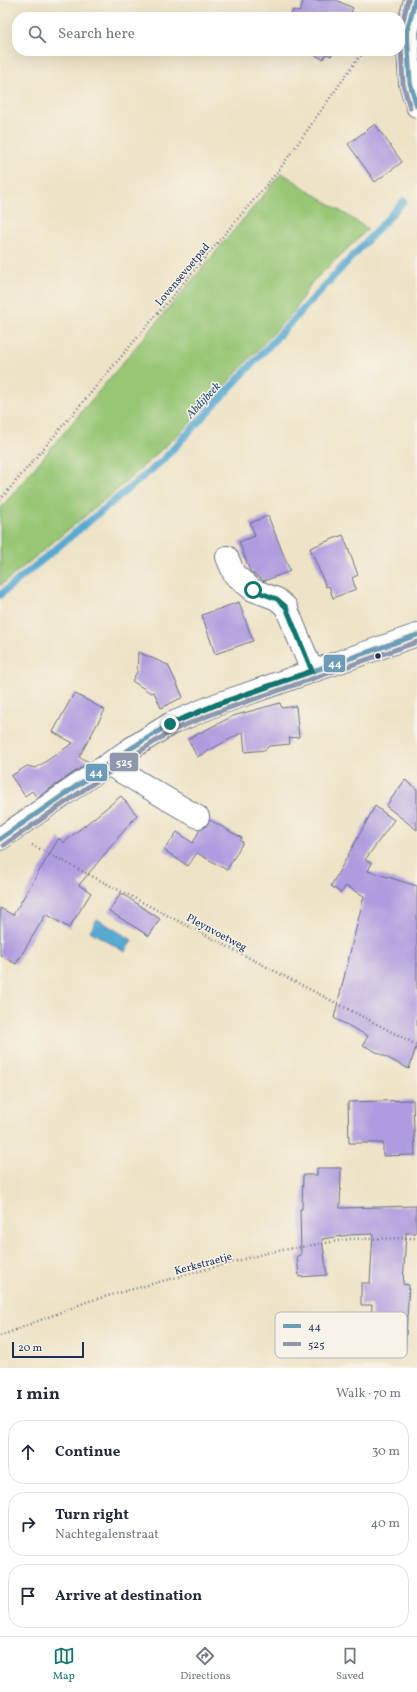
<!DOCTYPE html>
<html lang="en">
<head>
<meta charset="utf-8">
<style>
  :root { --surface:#fff; --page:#f2f2f3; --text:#1f2937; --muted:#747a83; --line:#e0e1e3; --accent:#0f766e }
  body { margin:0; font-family:Vollkorn,serif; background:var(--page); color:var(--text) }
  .scale { position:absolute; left:12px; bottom:10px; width:72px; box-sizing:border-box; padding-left:4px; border:2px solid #1b2f5e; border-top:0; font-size:11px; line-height:14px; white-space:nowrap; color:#1b2f5e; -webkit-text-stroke:3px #f7f3e8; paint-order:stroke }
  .stop { position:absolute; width:12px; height:12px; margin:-9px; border:3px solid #0f766e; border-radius:50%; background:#fff }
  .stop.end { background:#0f766e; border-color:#fff; box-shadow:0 1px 4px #0008 }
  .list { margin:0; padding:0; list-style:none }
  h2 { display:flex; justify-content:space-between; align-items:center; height:52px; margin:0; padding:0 16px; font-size:17px }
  h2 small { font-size:13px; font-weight:400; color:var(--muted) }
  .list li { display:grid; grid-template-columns:26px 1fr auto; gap:12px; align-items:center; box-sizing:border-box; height:64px; margin:0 8px 8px; padding:0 8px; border:1px solid var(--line); border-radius:16px }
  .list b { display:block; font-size:15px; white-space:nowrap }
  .list p { margin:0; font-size:13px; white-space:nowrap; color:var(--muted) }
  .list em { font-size:13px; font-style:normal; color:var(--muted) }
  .icon { flex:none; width:22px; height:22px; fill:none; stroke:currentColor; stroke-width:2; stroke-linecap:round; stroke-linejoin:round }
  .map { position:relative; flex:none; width:417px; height:1368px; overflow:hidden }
  .search { position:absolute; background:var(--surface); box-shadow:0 4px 16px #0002; left:12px; right:12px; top:12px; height:44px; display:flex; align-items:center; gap:10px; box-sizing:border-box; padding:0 14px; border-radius:16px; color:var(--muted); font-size:15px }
  .sheet { height:268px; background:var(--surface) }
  nav { display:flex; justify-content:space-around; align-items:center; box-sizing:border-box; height:56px; border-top:1px solid var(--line); background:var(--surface); font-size:11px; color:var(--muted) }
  nav a { display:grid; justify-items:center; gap:2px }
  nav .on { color:var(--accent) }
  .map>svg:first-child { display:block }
  .green { fill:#97c675; stroke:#597a6a }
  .water { fill:#56a9d1; stroke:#386c98 }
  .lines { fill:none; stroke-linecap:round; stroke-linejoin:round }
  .stream { stroke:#56a9d1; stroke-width:7 }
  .building { fill:#af9bdf }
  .minor-casing { stroke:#656e82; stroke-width:24 }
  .path { stroke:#656e82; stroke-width:2.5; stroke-dasharray:1 3; stroke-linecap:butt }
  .minor { stroke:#fff; stroke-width:22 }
  .bus-1-casing { stroke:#f7f3e8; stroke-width:8 }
  .bus-2-casing { stroke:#f7f3e8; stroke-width:8 }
  .bus-1 { stroke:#6c9db8; stroke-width:5 }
  .bus-2 { stroke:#8d97ae; stroke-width:5 }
  .route { stroke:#0f766e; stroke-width:5 }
  .bus-dot { fill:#1b2f5e; stroke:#f7f3e8; stroke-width:1.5 }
  .labels { text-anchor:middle; stroke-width:3; stroke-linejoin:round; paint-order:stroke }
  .street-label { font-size:11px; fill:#1b2f5e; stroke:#f7f3e8 }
  .water-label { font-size:12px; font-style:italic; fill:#2d5480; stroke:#f7f3e8 }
  .key { fill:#f7f3e8; stroke:#b5b8bf; stroke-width:1 }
  .key-label { font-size:11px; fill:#1b2f5e }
  .line-badge { stroke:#f7f3e8; stroke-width:1.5 }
  .badge-label { font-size:11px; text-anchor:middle; font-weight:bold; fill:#fff }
</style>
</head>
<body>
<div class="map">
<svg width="417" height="1368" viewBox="0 0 417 1368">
  <rect width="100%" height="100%" fill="#f7f3e8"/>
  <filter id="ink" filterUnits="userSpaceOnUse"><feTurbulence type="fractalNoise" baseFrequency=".025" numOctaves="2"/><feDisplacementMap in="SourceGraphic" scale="8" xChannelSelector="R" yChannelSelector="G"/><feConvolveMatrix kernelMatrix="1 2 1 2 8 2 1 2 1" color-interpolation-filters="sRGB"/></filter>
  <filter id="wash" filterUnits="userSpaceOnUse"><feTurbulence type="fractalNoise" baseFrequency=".012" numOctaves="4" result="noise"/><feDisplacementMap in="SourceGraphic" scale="16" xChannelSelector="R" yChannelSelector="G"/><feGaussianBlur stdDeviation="0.9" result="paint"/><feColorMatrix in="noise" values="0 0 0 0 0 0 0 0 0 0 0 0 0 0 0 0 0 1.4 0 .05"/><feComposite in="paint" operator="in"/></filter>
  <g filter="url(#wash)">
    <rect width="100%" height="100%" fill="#eee3c6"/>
    <path class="green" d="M282,173L368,229L312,282L294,311L184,429L125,483L0,586V509Z"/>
    <path class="water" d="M97,919L132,940L125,952L90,931Z"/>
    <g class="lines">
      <path class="stream" d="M0,595L162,461L404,201"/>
    </g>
    <g id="blocks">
      <path class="building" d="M304,0H336L353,8L349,17H290L293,10L299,12Z
        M306,51H333L331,56L326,54L323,59Z
        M375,124L402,162L375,182L348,144Z
        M268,516L290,571L264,581L250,571L239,542L255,536L250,523Z
        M343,535L358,575L352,578L356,589L333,598L329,586L326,587L310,548Z
        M239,602L253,641L215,654L202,615Z
        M138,652L168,665L183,697L161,708L154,692L151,693L132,681L137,672Z
        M74,693L105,710L79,757L89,762L37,798L32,791L25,796L11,776L27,766L36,768L73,743L53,732Z
        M280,703L282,708L296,706L299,737L289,738L290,744L269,746L265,750L245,752L243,732L197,757L188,739L233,716Z
        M405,780L417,789V830L386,806Z
        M121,796L137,815L79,885L91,893L69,928L46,914L16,964L0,955V908L13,915L59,838L63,843Z
        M375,806L394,820L365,860L372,863L368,871L417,886V1044L409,1069L363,1045L368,1036L334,1018L364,896L346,886L341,893L331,886Z
        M210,820L242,838L240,841L243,842L227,870L197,853L188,866L164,850L177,832L193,843L200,829L204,828Z
        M121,893L160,919L149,936L109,911Z
        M413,1100L415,1155L383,1156V1143H349L348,1102Z
        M317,1168H341L340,1208L416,1206V1233H406L403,1284L409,1285L405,1353L369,1351L372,1305H361V1283H370L373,1234L350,1235L322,1239L327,1275L299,1277L297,1256L301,1255L300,1209H302L303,1175H317Z"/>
    </g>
  </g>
  <g filter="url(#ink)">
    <use href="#blocks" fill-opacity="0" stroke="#656e82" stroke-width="1"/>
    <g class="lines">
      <defs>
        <path id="minor" d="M415,0L407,32L410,83L417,106
          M227,557L234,574L253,590L277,599L286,607L312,671
          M108,764L198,817
          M0,839L130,749L170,724L218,704L417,635"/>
      </defs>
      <use href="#minor" class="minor-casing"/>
      <path class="path" d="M0,500L279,170L359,57L367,51
        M32,845L417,1045
        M0,1336L89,1301L270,1252L350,1239L417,1238"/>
      <use href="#minor" class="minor"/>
      <defs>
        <path id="bus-1" d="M415,0L407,32L410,83L417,106
          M0,839L130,749L170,724L218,704L417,635"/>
        <path id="bus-2" d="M408,0L400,32L403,84L410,108
          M4,845L134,755L173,730L220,711L417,642"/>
      </defs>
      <use href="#bus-1" class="bus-1-casing"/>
      <use href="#bus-2" class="bus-2-casing"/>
      <use href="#bus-1" class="bus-1"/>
      <use href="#bus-2" class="bus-2"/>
    </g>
  </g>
  <g class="lines" filter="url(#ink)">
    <path class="route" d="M170,724L218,704L312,671L286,607L277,599L253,590"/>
  </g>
  <circle class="bus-dot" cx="378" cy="656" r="3.5"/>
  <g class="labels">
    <g class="street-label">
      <text transform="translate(182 274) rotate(-50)" y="4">Lovensevoetpad</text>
      <text transform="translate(217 932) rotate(28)" y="4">Pleynvoetweg</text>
      <text transform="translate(203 1263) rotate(-15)" y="4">Kerkstraetje</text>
    </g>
    <g class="water-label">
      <text transform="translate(203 400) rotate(-47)" y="4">Abdijbeek</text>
    </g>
  </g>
  <rect x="275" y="1312" width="132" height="46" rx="6" class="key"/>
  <rect x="283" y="1324" width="18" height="4" fill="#6c9db8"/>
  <rect x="283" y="1342" width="18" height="4" fill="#8d97ae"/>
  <g class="key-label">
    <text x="308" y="1330">44</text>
    <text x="308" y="1348">525</text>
  </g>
  <g class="line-badge">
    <rect x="323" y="654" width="23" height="19" rx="4" fill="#6c9db8"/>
    <rect x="109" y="752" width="30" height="20" rx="4" fill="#8d97ae"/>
    <rect x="85" y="763" width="23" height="19" rx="4" fill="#6c9db8"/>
  </g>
  <g class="badge-label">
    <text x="335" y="667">44</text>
    <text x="124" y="766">525</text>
    <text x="96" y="776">44</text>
  </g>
</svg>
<div class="scale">20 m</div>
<div class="stop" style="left:253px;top:590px"></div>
<div class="stop end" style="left:170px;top:724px"></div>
<div class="search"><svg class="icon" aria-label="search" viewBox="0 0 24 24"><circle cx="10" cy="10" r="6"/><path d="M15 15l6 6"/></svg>Search here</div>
</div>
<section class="sheet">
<h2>1 min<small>Walk · 70 m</small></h2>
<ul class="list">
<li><svg class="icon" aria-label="ahead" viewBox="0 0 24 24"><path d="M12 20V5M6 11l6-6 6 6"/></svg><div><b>Continue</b></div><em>30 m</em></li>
<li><svg class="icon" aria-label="right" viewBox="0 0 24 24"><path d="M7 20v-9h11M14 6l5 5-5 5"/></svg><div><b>Turn right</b><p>Nachtegalenstraat</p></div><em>40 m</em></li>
<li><svg class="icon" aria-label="arrive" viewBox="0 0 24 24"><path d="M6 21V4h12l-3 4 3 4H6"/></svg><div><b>Arrive at destination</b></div></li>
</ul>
</section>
<nav>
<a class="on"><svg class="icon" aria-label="map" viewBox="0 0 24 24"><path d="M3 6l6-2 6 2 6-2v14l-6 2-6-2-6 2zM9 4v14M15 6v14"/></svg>Map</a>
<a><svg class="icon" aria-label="directions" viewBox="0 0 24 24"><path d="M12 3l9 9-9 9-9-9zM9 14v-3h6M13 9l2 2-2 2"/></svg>Directions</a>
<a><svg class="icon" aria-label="saved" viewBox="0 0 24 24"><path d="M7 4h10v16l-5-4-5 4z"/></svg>Saved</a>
</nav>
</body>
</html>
